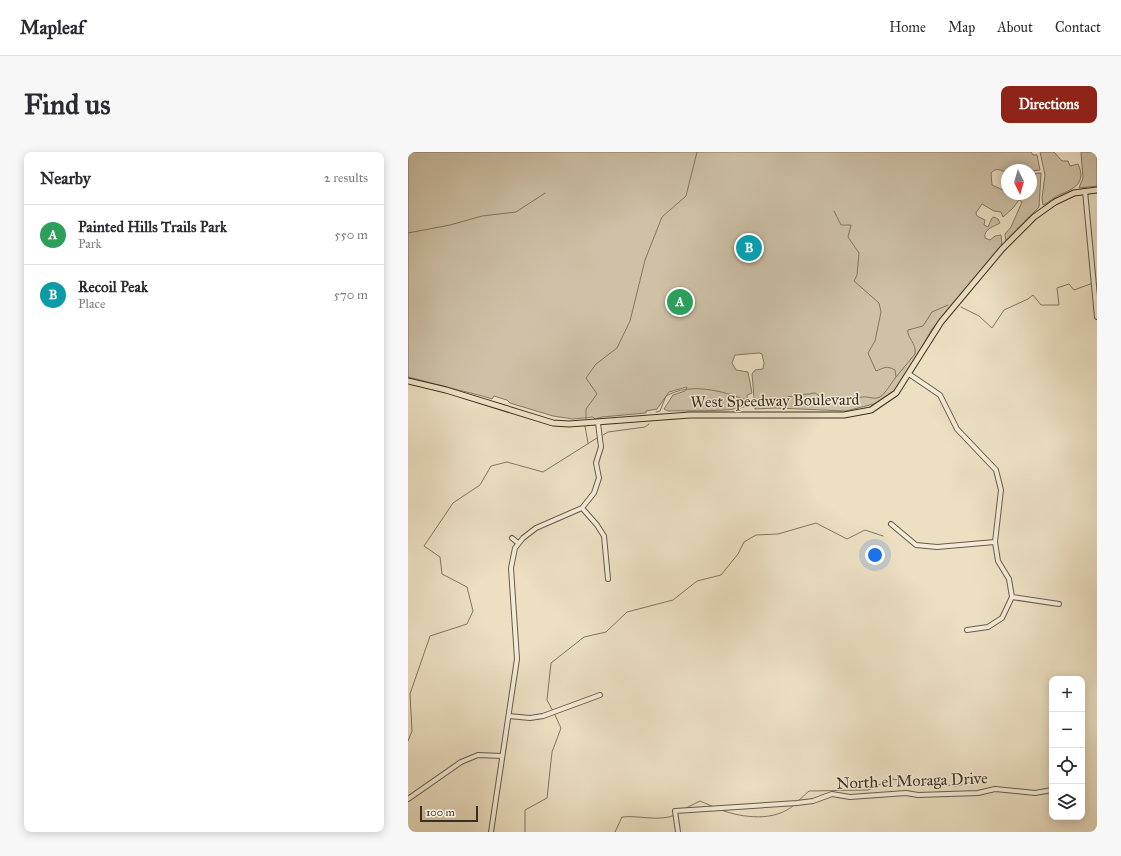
<!DOCTYPE html>
<html lang="en">
<head>
<meta charset="utf-8">
<style>
  :root { --surface:#fff; --page:#f7f7f7; --text:#2b2b33; --muted:#7c7c81; --line:#e1e1e2; --accent:#8f2418 }
  body { margin:0; font-family:"IM FELL Great Primer",serif; background:var(--page); color:var(--text) }
  .controls { position:absolute; right:12px; bottom:12px; display:grid; overflow:hidden; border-radius:8px; box-shadow:0 2px 10px #0003 }
  .controls button { width:36px; height:36px; display:grid; place-items:center; padding:0; border:0; border-bottom:1px solid var(--line); background:var(--surface); color:var(--text); font:20px sans-serif }
  .compass { position:absolute; left:593px; top:12px; width:36px; height:36px; border-radius:50%; background:var(--surface); box-shadow:0 2px 10px #0003; rotate:175deg }
  .scale { position:absolute; left:12px; bottom:10px; width:58px; box-sizing:border-box; padding-left:4px; border:2px solid #393024; border-top:0; font-size:11px; line-height:14px; white-space:nowrap; color:#393024; -webkit-text-stroke:3px #f3ead7; paint-order:stroke }
  .you { position:absolute; left:467px; top:403px; width:14px; height:14px; margin:-10px; border:3px solid #fff; border-radius:50%; background:#1a73e8; box-shadow:0 0 0 6px #1a73e833 }
  .badge { display:grid; place-items:center; width:26px; height:26px; border-radius:50%; background:var(--accent); color:#fff; font-size:13px; font-weight:700 }
  .pin { position:absolute; translate:-50% -50%; border:2px solid #fff; box-shadow:0 1px 4px #0006 }
  .list { margin:0; padding:0; list-style:none }
  h2 { display:flex; justify-content:space-between; align-items:center; height:52px; margin:0; padding:0 16px; font-size:17px }
  h2 small { font-size:13px; font-weight:400; color:var(--muted) }
  .list li { display:grid; grid-template-columns:26px 1fr auto; gap:12px; align-items:center; box-sizing:border-box; height:60px; padding:0 16px; border-top:1px solid var(--line) }
  .list b { display:block; font-size:15px; white-space:nowrap }
  .list p { margin:0; font-size:13px; white-space:nowrap; color:var(--muted) }
  .list em { font-size:13px; font-style:normal; color:var(--muted) }
  .icon { flex:none; width:22px; height:22px; fill:none; stroke:currentColor; stroke-width:2; stroke-linecap:round; stroke-linejoin:round }
  .map { position:relative; flex:none; width:689px; height:680px; overflow:hidden; border-radius:8px }
  header { display:flex; align-items:center; gap:24px; box-sizing:border-box; height:56px; padding:0 20px; background:var(--surface); border-bottom:1px solid var(--line) }
  header strong { font-size:19px }
  nav { display:flex; gap:22px; margin-inline-start:auto; font-size:14px }
  .intro { display:flex; align-items:center; justify-content:space-between; box-sizing:border-box; height:96px; padding:0 24px }
  h1 { margin:0; font-size:28px }
  .button { padding:10px 18px; border-radius:8px; background:var(--accent); color:#fff; font-size:14px; font-weight:700 }
  main { display:flex; gap:24px; padding:0 24px }
  aside { flex:1; background:var(--surface); border-radius:8px; box-shadow:0 2px 10px #0003 }
  .map>svg:first-child { display:block }
  .green { fill:#cec1a7; stroke:#847866 }
  .lines { fill:none; stroke-linecap:round; stroke-linejoin:round }
  .stream { stroke:#807662; stroke-width:1 }
  .minor-casing { stroke:#665c4c; stroke-width:6 }
  .major-casing { stroke:#393024; stroke-width:7 }
  .minor { stroke:#f3ead7; stroke-width:4 }
  .major { stroke:#ecdfc2; stroke-width:5 }
  .labels { text-anchor:middle; stroke-width:3; stroke-linejoin:round; paint-order:stroke }
  .street-label { font-size:16px; fill:#393024; stroke:#f3ead7 }
</style>
</head>
<body>
<header>
<strong>Mapleaf</strong>
<nav><a>Home</a><a>Map</a><a>About</a><a>Contact</a></nav>
</header>
<div class="intro"><h1>Find us</h1><a class="button">Directions</a></div>
<main>
<aside>
<h2>Nearby<small>2 results</small></h2>
<ul class="list">
<li><span class="badge" style="background:#2e9e5b">A</span><div><b>Painted Hills Trails Park</b><p>Park</p></div><em>550 m</em></li>
<li><span class="badge" style="background:#0f9aa8">B</span><div><b>Recoil Peak</b><p>Place</p></div><em>570 m</em></li>
</ul>
</aside>
<div class="map">
<svg width="689" height="680" viewBox="0 0 689 680">
  <rect width="100%" height="100%" fill="#ecdfc2"/>
  <filter id="stains"><feTurbulence type="fractalNoise" baseFrequency=".005" numOctaves="4"/><feColorMatrix values="0 0 0 0 .2 0 0 0 0 .09 0 0 0 0 .02 0 0 0 .5 -.17"/></filter>
  <radialGradient id="worn" r=".72"><stop offset=".6" stop-color="#630" stop-opacity="0"/><stop offset="1" stop-color="#630" stop-opacity=".3"/></radialGradient>
  <path class="green" d="M0,0H623L625,3H629L632,18L623,19L599,18V21C593,18 588,15 583,21L584,33L599,40V42H623V22L633,21L631,55L598,89L597,82L603,75L614,50L611,48L605,56L595,65L593,60L586,59L574,52L568,61L569,64L577,68L576,73L580,75L584,66L586,65L590,67L592,71C587,74 575,77 577,86L582,88L587,84L593,83L594,93L524,177L498,223L486,240L470,251L438,259L368,256L347,257L344,222L347,218L355,217L356,211L354,202L351,201L327,203L324,211L328,218L340,220L344,241L339,243L340,253C329,261 276,258 260,259L256,257L265,243L277,239L279,235L261,240L249,257L238,259V261L194,265L187,267L185,265L165,267L145,264L102,251L99,248L86,244L84,247L78,245L0,225Z
    M632,0H646L654,9H660L662,14L670,12C680,33 662,38 649,44C644,47 640,51 635,53L634,46L637,23Z
    M673,0H689V34L671,36L675,26Z"/>
  <g class="lines">
    <path class="stream" d="M0,81L42,73L74,64L108,60L137,41
      M553,155L571,164L584,176L596,158L620,147L625,143L633,153H651L649,136L661,132L666,138L685,131
      M488,225L507,202C509,191 498,185 500,178L515,174L524,160L540,153
      M352,249L407,241C434,259 428,248 454,245C460,244 466,248 472,245C478,241 483,231 488,225L487,218C478,213 476,216 468,219L460,201L467,189L473,160L471,151L446,129L449,123L451,101L440,85L443,73H433L426,59
      M248,260L252,259L258,244C283,230 314,239 339,248
      M178,267V257L189,242L178,226L188,212L209,196L222,169L237,108L254,65L278,44L289,0
      M177,274L180,291
      M195,283L200,280L237,275L241,272
      M145,559L139,548L143,511L176,485L198,480L219,460L265,448L289,429L313,423L330,402L336,390L348,383L370,382L408,371L439,387L457,378L475,384
      M0,589L4,579L2,542L22,484L59,472L65,459L59,435L34,422L32,405L16,394L45,351L72,333L83,314L99,310L135,320L189,286
      M389,650L401,639L460,638L483,627L548,634L569,629
      M278,656L292,649L306,655
      M313,658C335,666 367,670 386,653
      M117,680V658L139,646L144,600L153,576L146,561
      M207,680L214,665C230,663 252,670 267,663"/>
    <defs>
      <path id="minor" d="M677,39L689,165
        M501,222L532,243L549,277L588,318L593,338L587,390L590,409L601,427L604,445L594,466L580,475L559,478
        M174,356L189,373L196,384L200,427
        M483,372L508,393L529,395L587,390
        M104,386L110,391
        M604,445L651,452
        M101,564L122,566L135,564L192,543
        M0,647L53,610L70,603L94,604
        M83,680L109,507L103,416L107,396L115,386L128,376L174,356L186,341L191,326L188,311L193,295L190,271
        M270,680L267,659L389,651L405,649L424,642L442,645L498,641L510,643L570,641L587,637L627,641L644,638"/>
      <path id="major" d="M0,229L38,238L145,271L161,272L282,263H436L463,258L488,241L533,170L594,97L626,65L647,50L666,41L689,38"/>
    </defs>
    <use href="#minor" class="minor-casing"/>
    <use href="#major" class="major-casing"/>
    <use href="#minor" class="minor"/>
    <use href="#major" class="major"/>
  </g>
  <g class="labels">
    <g class="street-label">
      <text transform="translate(367 248) rotate(-1)" y="6">West Speedway Boulevard</text>
      <text transform="translate(504 628) rotate(-2)" y="6">North el Moraga Drive</text>
    </g>
  </g>
  <rect width="100%" height="100%" filter="url(#stains)"/>
  <rect width="100%" height="100%" fill="url(#worn)"/>
</svg>
<div class="controls">
<button>+</button>
<button>−</button>
<button><svg class="icon" aria-label="locate" viewBox="0 0 24 24"><circle cx="12" cy="12" r="6"/><path d="M12 2v4M12 18v4M2 12h4M18 12h4"/></svg></button>
<button><svg class="icon" aria-label="layers" viewBox="0 0 24 24"><path d="M12 4l9 5-9 5-9-5zM3 14l9 5 9-5"/></svg></button>
</div>
<svg class="compass" viewBox="-18 -18 36 36"><path d="M0-13l5 13h-10z" fill="#e53935"/><path d="M0 13l5-13h-10z" fill="#7c7c81"/></svg>
<div class="scale">100 m</div>
<div class="you"></div>
<div class="pin badge" style="left:272px;top:150px;background:#2e9e5b">A</div>
<div class="pin badge" style="left:341px;top:96px;background:#0f9aa8">B</div>
</div>
</main>
</body>
</html>
